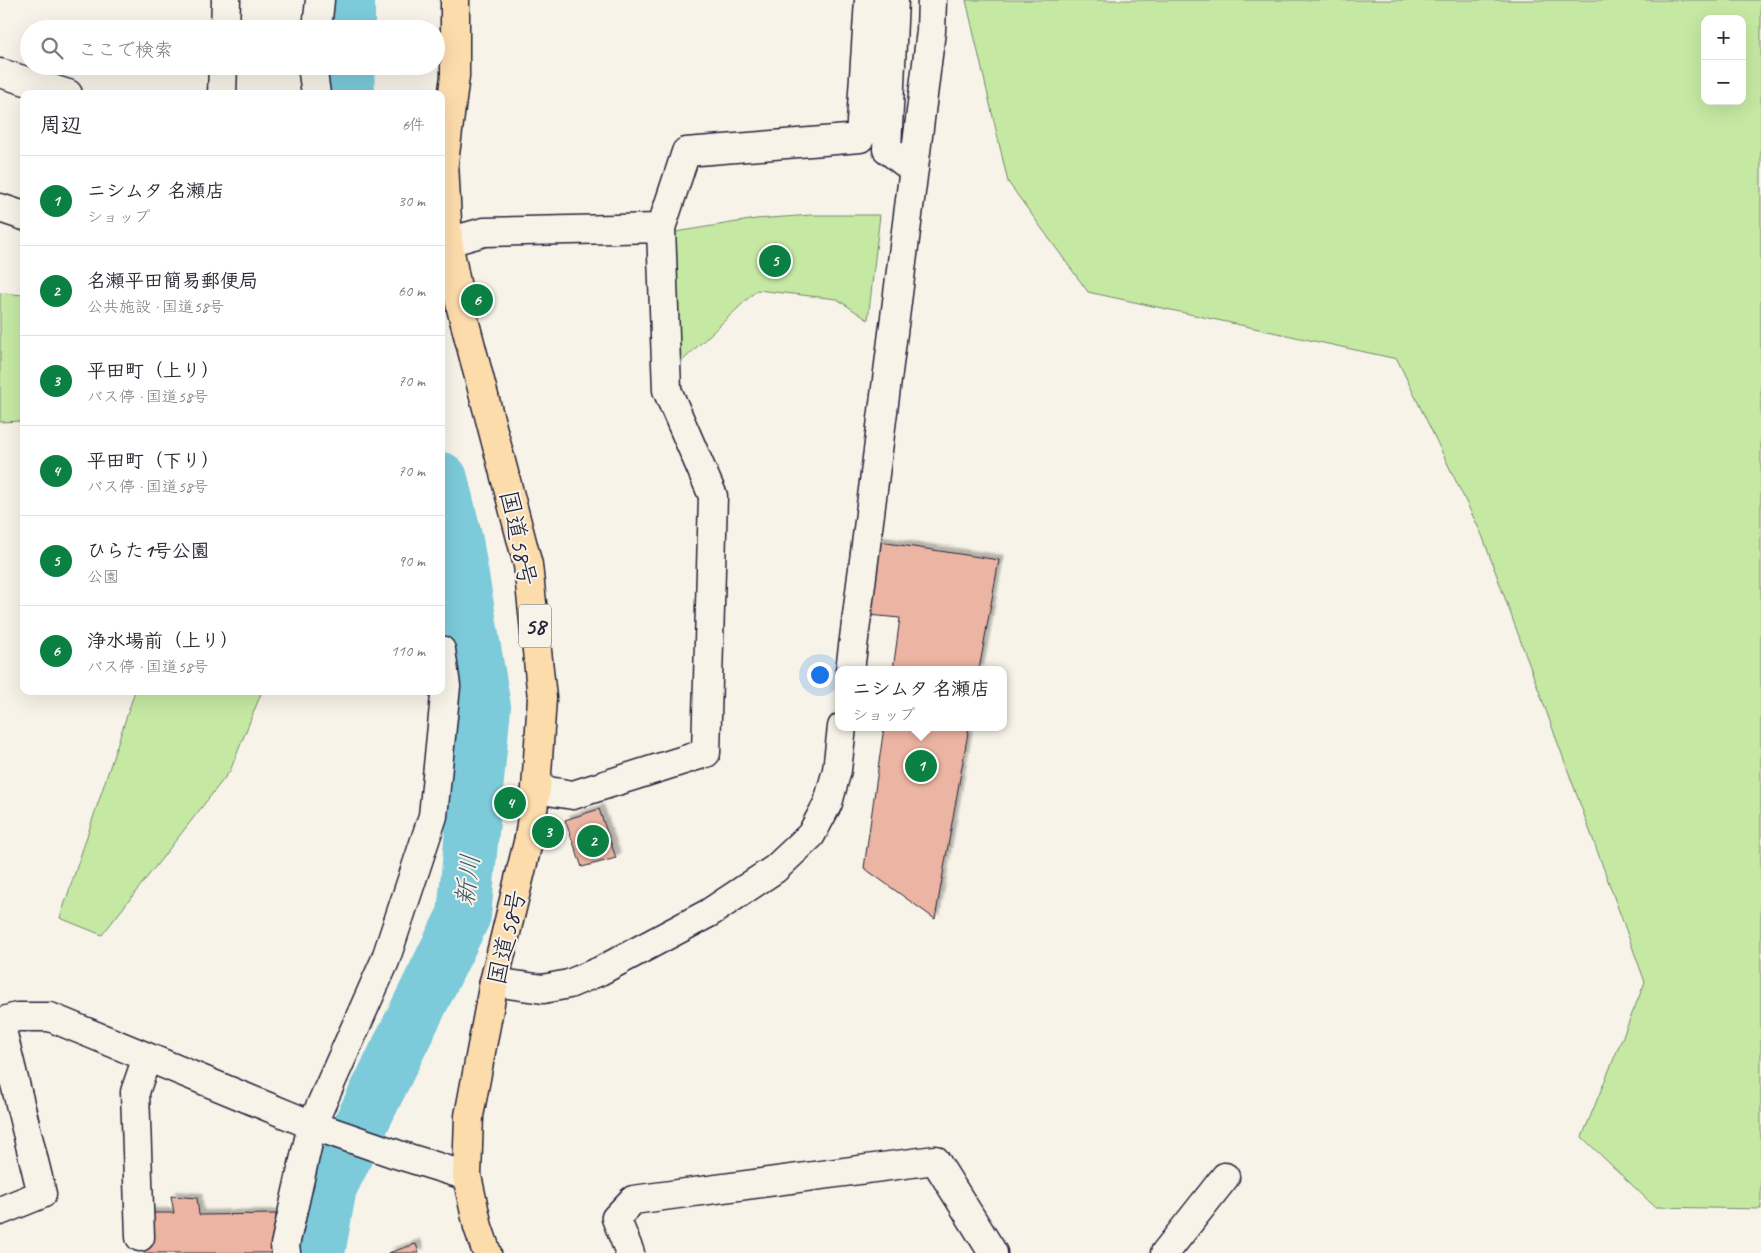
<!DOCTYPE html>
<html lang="ja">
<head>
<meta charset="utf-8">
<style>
  :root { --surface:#fff; --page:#f7f7f7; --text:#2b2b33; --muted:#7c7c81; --line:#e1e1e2; --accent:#0b8043 }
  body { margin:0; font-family:Caveat,"Klee One",sans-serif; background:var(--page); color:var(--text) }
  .controls { position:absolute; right:15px; top:15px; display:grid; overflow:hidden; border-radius:10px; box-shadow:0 5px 20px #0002 }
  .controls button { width:45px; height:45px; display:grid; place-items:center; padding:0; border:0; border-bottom:1px solid var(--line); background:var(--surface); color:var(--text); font:25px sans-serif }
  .you { position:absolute; left:819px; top:674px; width:18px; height:18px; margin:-12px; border:4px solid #fff; border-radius:50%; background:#1a73e8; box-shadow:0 0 0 8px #1a73e833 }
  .badge { display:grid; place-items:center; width:32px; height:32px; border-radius:50%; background:var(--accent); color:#fff; font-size:16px; font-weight:700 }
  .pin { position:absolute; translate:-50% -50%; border:2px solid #fff; box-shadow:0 1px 5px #0006 }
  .popup { position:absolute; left:835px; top:666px; width:172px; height:65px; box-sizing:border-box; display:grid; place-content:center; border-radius:10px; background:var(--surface); filter:drop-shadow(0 1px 4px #0005); font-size:16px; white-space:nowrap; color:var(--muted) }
  .popup b { font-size:19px; color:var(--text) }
  .popup::after { content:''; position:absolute; left:50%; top:100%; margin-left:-10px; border:10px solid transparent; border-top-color:var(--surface) }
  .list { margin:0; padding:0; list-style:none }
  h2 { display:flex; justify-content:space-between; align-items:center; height:65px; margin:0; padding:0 20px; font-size:21px }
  h2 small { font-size:16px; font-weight:400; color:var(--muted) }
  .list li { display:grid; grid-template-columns:32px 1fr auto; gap:15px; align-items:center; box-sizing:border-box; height:90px; padding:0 20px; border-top:1px solid var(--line) }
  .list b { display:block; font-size:19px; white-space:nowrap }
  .list p { margin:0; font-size:16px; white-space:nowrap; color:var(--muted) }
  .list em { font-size:16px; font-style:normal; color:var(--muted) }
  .icon { flex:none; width:28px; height:28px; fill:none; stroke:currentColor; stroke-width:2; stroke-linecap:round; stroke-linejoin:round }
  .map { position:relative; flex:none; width:1761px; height:1253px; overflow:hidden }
  .search { position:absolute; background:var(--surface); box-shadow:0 5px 20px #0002; left:20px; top:20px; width:425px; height:55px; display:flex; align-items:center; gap:12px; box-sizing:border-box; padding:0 18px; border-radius:28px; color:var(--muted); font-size:19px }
  .panel { position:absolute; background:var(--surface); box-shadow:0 5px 20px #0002; left:20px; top:90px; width:425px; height:605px; border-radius:10px }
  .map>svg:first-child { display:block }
  .green { fill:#c5e9a3; stroke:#74866f; fill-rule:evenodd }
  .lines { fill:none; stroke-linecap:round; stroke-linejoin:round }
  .river { stroke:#7ccada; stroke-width:54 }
  .building { fill:#ecb4a2; stroke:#22223b; filter:url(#shadow) }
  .minor-casing { stroke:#22223b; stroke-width:31 }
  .highway-casing { stroke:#22223b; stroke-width:31 }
  .minor { stroke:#f7f3e8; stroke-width:28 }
  .highway { stroke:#fddcac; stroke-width:28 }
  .labels { text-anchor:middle; stroke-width:4; stroke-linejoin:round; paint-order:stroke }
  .shield { fill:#f7f3e8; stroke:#62616f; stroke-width:1 }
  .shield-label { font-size:24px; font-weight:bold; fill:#22223b }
  .street-label { font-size:25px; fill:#22223b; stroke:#f7f3e8 }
  .water-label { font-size:26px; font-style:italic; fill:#3d546b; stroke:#f7f3e8 }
</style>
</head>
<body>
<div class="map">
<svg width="1761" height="1253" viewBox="0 0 1761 1253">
  <defs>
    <filter id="shadow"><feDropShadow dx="4.5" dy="-4.5" stdDeviation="1" flood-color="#0004"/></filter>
  </defs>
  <rect width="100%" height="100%" fill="#f7f3e8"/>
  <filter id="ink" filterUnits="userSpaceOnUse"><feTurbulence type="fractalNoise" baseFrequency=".02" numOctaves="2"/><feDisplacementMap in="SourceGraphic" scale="10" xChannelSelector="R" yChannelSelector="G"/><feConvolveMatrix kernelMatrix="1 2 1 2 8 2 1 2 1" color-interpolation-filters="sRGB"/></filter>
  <g filter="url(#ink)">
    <path class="green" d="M966,0H1761V1209L1655,1207L1582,1137L1645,982L1482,535L1397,359L1088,292L1008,182ZM1705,19H1742V101H1705Z
      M812,215H880L868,320L837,299L757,290L679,364L675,232L756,219Z
      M0,293L24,295V421L0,422Z
      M135,691H262L230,771L102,935L60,918Z"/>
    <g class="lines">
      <path class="river" d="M348,29V0
        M347,66L348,94
        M318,1253L330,1187L464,915L484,707L456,541L441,479"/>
    </g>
    <path class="building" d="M867,540L999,560L979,670H893L900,618L857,614Z
      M884,727H969L935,919L864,868Z
      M599,809L616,858L582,867L565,820Z
      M171,1196L197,1198L199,1215L276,1214V1253H143L139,1213H174Z
      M416,1244L419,1253H388Z"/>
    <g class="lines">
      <defs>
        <path id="minor" d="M894,0L887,149L914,170
          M225,29L226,0
          M317,29L320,0
          M312,66L316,94
          M0,73L68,94
          M222,94L223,66
          M0,208L24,216
          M661,228L686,152L860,138L869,0
          M441,244L484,232L661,228L667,390L713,496L706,753L573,795L536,789
          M850,670L912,184L931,31L932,0
          M494,982L543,989L569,984L600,971L709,913L775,869L811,835L828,803L837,770L842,727
          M0,1022L17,1017H50L312,1125L396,1154L467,1176
          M0,1211L42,1194L0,1022
          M140,1237L135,1092L147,1057
          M286,1253L285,1245L312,1125L385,961L433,816L446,686L441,650
          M630,1253L616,1218L633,1200L935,1160L993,1253
          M1165,1253L1225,1177"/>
        <path id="highway" d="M455,0V76L444,162L448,242L461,308L528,565L542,698L536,789L529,838L494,982L469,1116L467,1176L478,1227L487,1253"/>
      </defs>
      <use href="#minor" class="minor-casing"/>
      <use href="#highway" class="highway-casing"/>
      <use href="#minor" class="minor"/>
      <use href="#highway" class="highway"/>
    </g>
  </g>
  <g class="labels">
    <rect class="shield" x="519" y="604.5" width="32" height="43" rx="4"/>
    <g class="shield-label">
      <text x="535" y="634">58</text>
    </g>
    <g class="street-label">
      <text transform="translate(519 538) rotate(78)" y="9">国道58号</text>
      <text transform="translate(506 937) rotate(-77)" y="9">国道58号</text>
    </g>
    <g class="water-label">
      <text transform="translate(467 880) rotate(-83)" y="9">新川</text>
    </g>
  </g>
</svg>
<div class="controls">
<button>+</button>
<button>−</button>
</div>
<div class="you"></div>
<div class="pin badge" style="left:921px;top:766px">1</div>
<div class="popup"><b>ニシムタ 名瀬店</b>ショップ</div>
<div class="pin badge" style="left:593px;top:841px">2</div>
<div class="pin badge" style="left:548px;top:832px">3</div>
<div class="pin badge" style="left:510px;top:803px">4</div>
<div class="pin badge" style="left:775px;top:261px">5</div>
<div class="pin badge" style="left:477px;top:300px">6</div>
<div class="search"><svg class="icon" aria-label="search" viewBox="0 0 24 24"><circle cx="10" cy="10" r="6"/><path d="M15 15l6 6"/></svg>ここで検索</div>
<section class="panel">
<h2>周辺<small>6件</small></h2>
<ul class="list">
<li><span class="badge">1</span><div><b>ニシムタ 名瀬店</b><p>ショップ</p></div><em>30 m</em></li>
<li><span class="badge">2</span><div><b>名瀬平田簡易郵便局</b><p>公共施設 · 国道58号</p></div><em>60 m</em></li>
<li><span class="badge">3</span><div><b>平田町（上り）</b><p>バス停 · 国道58号</p></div><em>70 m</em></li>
<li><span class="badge">4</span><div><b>平田町（下り）</b><p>バス停 · 国道58号</p></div><em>70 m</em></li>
<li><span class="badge">5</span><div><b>ひらた1号公園</b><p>公園</p></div><em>90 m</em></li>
<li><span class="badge">6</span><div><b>浄水場前（上り）</b><p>バス停 · 国道58号</p></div><em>110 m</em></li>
</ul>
</section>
</div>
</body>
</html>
